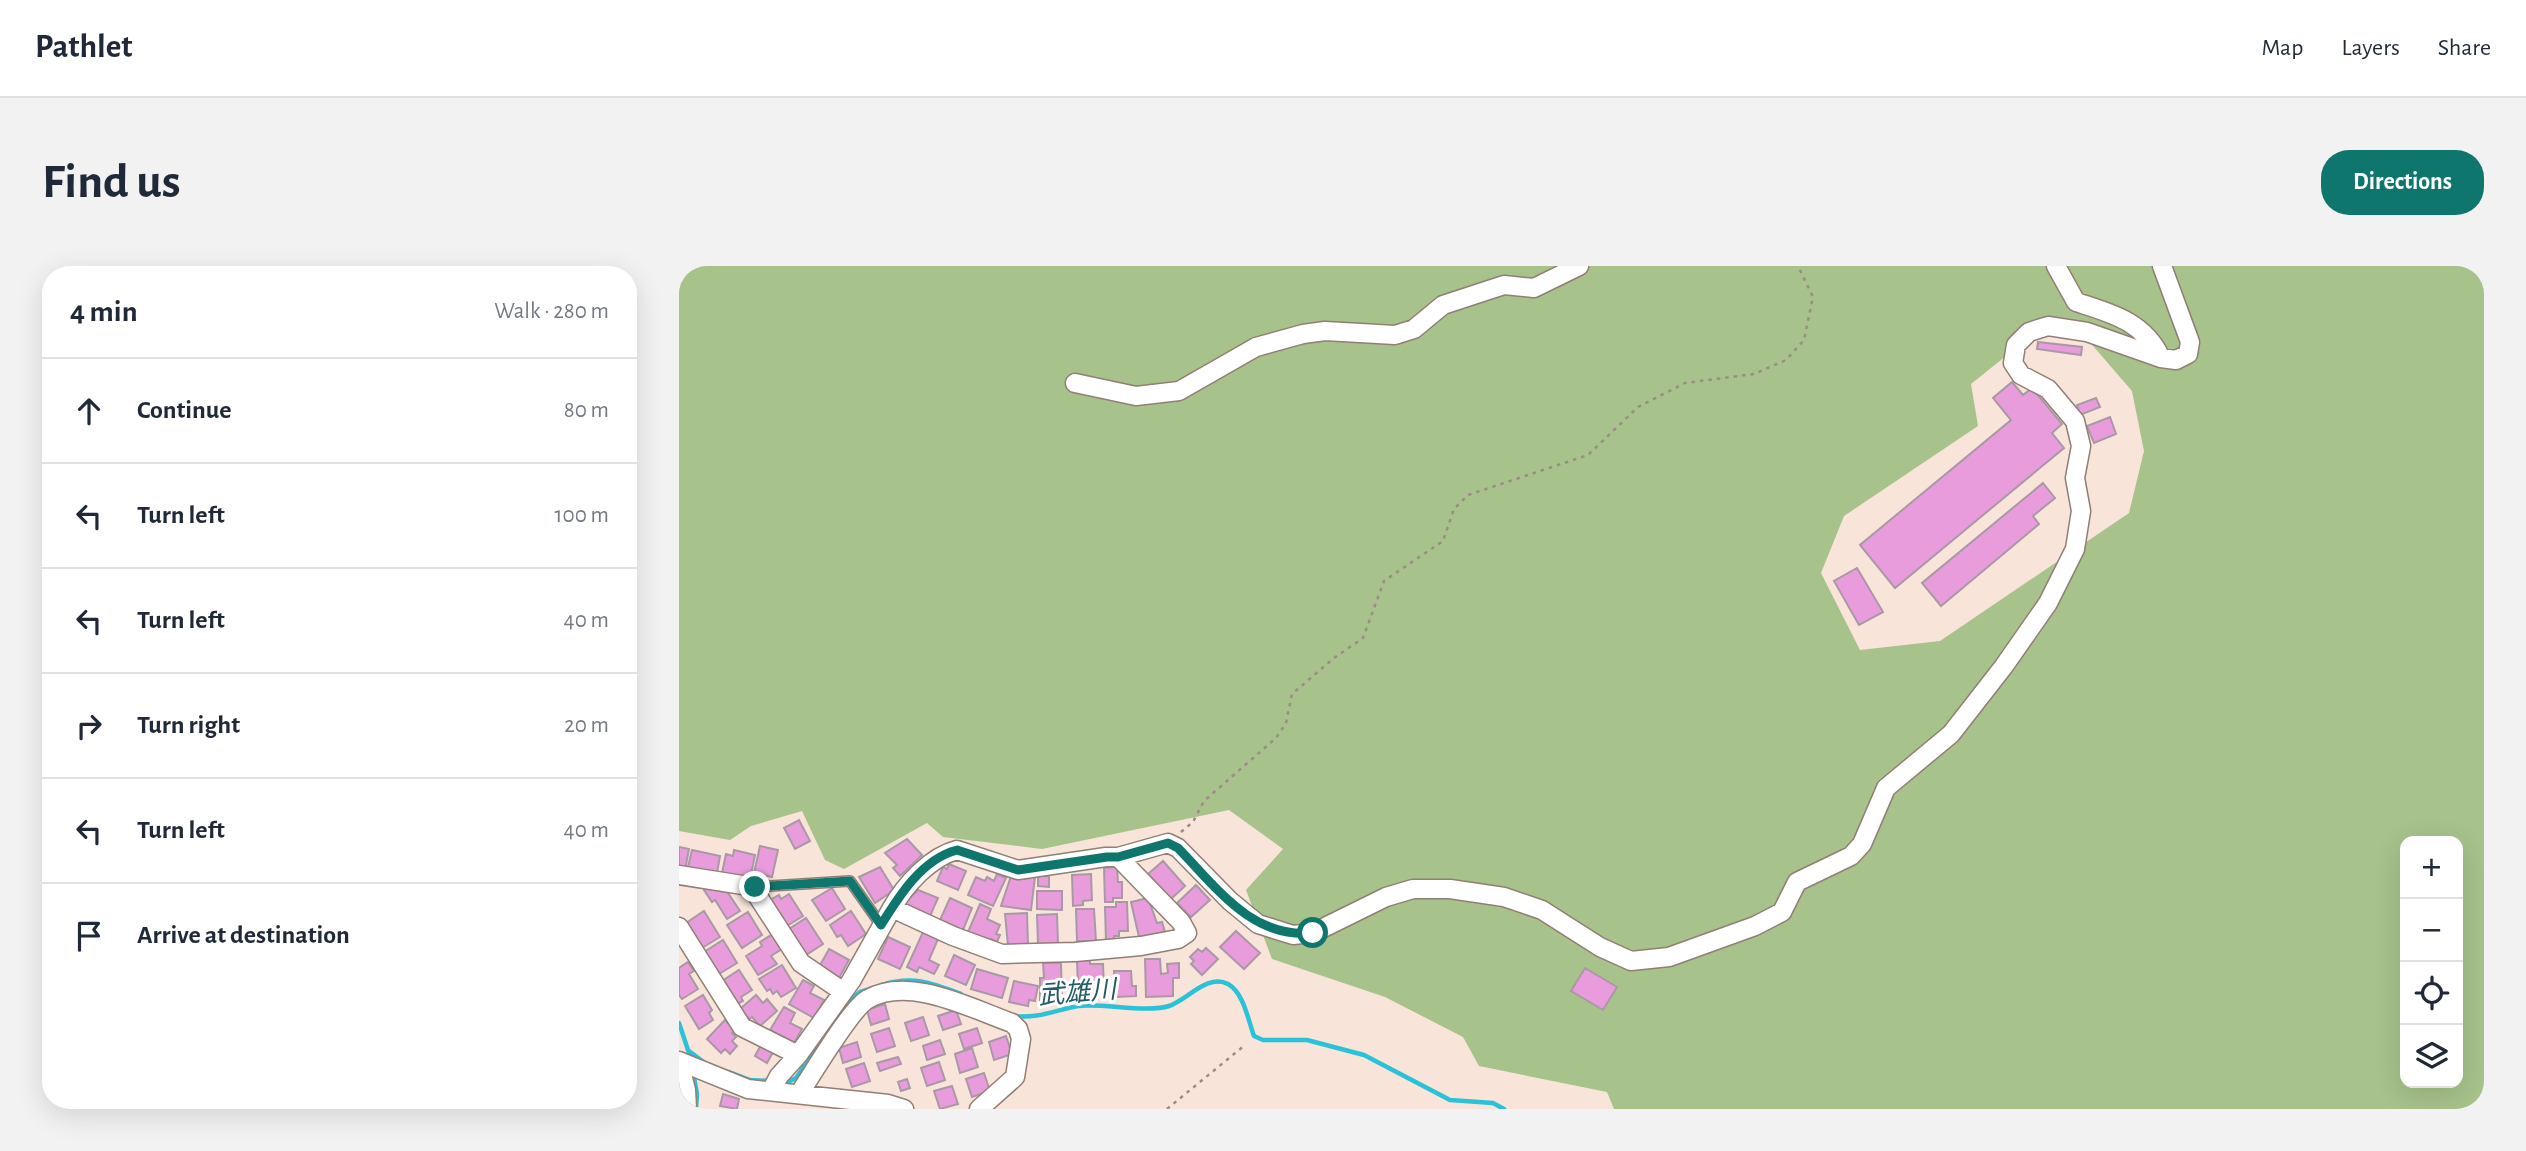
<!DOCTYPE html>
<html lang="en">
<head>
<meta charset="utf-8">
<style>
  :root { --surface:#fff; --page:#f2f2f3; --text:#1f2937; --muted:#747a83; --line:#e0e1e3; --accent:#0f766e }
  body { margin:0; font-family:"Alegreya Sans","Noto Sans JP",sans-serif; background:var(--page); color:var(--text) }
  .controls { position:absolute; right:21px; bottom:21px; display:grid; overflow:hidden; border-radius:14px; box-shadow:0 7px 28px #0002 }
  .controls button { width:63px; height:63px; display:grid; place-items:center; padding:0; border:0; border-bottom:2px solid var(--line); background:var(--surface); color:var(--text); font:35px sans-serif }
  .stop { position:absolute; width:21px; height:21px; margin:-16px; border:5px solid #0f766e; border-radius:50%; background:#fff }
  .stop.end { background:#0f766e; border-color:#fff; box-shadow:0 2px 7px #0008 }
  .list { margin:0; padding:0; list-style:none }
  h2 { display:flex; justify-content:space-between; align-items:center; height:91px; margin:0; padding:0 28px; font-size:30px }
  h2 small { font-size:23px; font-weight:400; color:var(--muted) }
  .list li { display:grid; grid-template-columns:46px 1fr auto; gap:21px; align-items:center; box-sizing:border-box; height:105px; padding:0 28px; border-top:2px solid var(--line) }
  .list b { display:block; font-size:26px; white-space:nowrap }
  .list em { font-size:23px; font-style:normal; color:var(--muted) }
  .icon { flex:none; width:38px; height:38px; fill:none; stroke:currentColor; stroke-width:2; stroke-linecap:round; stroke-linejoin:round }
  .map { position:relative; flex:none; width:1805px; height:843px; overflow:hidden; border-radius:28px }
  header { display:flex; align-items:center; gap:42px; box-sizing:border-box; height:98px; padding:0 35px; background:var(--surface); border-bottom:2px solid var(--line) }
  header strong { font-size:33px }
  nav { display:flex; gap:38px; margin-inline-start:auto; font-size:24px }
  .intro { display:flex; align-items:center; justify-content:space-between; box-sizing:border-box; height:168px; padding:0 42px }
  h1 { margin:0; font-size:49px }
  .button { padding:18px 32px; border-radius:28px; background:var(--accent); color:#fff; font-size:24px; font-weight:700 }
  main { display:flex; gap:42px; padding:0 42px }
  aside { flex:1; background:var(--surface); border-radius:28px; box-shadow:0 7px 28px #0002 }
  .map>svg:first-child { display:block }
  .green { fill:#a7c28b; fill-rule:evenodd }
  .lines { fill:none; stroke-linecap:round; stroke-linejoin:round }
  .stream { stroke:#2ac2d8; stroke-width:4.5 }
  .building { fill:#e89cdc; stroke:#a999a6; stroke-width:2 }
  .lane-casing { stroke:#917f75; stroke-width:12 }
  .street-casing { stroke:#917f75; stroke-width:21 }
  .path { stroke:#9b8d85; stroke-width:2.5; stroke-dasharray:3.5 5; stroke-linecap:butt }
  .lane { stroke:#fff; stroke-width:9 }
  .street { stroke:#fff; stroke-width:18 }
  .route { stroke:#0f766e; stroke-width:9 }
  .labels { text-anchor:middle; stroke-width:6; stroke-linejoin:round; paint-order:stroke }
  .water-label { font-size:26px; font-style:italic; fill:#225c65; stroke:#fff }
</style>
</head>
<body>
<header>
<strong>Pathlet</strong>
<nav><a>Map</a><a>Layers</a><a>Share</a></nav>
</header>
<div class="intro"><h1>Find us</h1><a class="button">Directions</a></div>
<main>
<aside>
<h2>4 min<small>Walk · 280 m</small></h2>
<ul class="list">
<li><svg class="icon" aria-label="ahead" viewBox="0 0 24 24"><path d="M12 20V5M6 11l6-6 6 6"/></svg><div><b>Continue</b></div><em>80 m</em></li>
<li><svg class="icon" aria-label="left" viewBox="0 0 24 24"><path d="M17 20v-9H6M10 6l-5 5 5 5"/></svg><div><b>Turn left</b></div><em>100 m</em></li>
<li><svg class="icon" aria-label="left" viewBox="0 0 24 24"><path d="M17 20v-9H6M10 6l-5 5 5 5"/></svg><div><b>Turn left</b></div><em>40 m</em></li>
<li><svg class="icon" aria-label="right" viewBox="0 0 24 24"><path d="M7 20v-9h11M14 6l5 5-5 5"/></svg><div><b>Turn right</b></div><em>20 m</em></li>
<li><svg class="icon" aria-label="left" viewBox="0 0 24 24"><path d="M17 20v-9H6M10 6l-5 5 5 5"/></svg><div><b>Turn left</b></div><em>40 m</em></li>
<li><svg class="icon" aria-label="arrive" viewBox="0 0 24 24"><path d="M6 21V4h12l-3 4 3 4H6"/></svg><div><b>Arrive at destination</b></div></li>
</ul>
</aside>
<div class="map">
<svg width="1805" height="843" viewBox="0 0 1805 843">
  <rect width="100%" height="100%" fill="#f8e4d8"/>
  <path class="green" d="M0,0H1805V843H935L928,826L800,800L784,771L706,731L593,693L567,624L604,583L550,544L363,583L264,571L248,557L165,603L146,594L123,545L72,560L51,574L0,565ZM1357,66L1408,73L1453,125L1465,185L1450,247L1261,375L1181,384L1142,307L1165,250L1299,160L1292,118ZM1726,575H1779V817H1726Z"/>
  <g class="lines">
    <path class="stream" d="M203,719C233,709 253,717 282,728
      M335,750C358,753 377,744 399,740C424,737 468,747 490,740C508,734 529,707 549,718C565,727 569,754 575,770L584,774H628L685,789L771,834L814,837L825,843
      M0,757L10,787
      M10,785L26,797
      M14,806L18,828L17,843
      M50,806L71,814L93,815
      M101,816H109L117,812L172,734L181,726L191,723"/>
  </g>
  <path class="building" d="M1359,76L1403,81L1402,89L1358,83Z
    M1333,116L1344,129L1353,122L1383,158L1373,167L1385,182L1216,322L1181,279L1332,154L1314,132Z
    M1417,132L1421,141L1401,149L1398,139Z
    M1431,151L1437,168L1415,177L1408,160Z
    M1364,217L1376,232L1354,250L1360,258L1262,340L1243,317Z
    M1178,302L1204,346L1180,359L1155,315Z
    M120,554L131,575L116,583L105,562Z
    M228,573L243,589L221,610L214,602L218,599L206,587Z
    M81,580L99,584L93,611L75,607Z
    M0,581L10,583L6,604L0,603Z
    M13,584L41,590L38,607L9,601Z
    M55,584L76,589L71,613L43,607L47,588L54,590Z
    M484,595L506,620L492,633L469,608Z
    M270,598L287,605L279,624L258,615L264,601L268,603Z
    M201,601L215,624L196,637L180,611Z
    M438,601L439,616H443V632H434V636H426L425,602Z
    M318,608L327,612L314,640L289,629L297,611L306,615L308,611L315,615Z
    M412,608L413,634L404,635V639L394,640L393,609Z
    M332,610L356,611L352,644L322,640Z
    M359,610H370V621L359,620Z
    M517,619L531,634L512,651L498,637Z
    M30,621L47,624L61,645L48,653L36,634L33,636L25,624Z
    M153,622L166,643L147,655L133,634Z
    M239,624L259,632L251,650L224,638Z
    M358,625H383V644L358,643Z
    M110,628L124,650L108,660L91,634L100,629L102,633Z
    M271,632L293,642L284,664L261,654Z
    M469,632L478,657L483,656L486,666L460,671L452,636Z
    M437,636H448L449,665H440V670H435V675H427L426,641H437Z
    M301,638L312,643L308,653L321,659L317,668L321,669L318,676L312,673L311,676L289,666Z
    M397,643H415L417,675H398Z
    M25,645L41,671L23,682L7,657Z
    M172,645L187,668L169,680L162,669L158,671L151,659Z
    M69,646L83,669L63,682L48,659Z
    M348,647L349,679L329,680L326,648Z
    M378,648L379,678H359L358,649Z
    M127,652L144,678L127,689L110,663Z
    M557,665L581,687L565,703L541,681Z
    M244,666L259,673L250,694L260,699L255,708L240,701L238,706L228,701Z
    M94,668L103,683L92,690L98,698L79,709L67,690L83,680L81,676Z
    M209,671L231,681L221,703L199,693Z
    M44,674L58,697L40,708L25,686Z
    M527,682L539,693L523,709L512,698L515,695L511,691L519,683L523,686Z
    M150,683L170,694L160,712L140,701Z
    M275,689L296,699L287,719L266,710Z
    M466,693H481L482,708L489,707L488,698L500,697V712H494V730L467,731Z
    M398,694H411V698H424L425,722L399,723Z
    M9,696L15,705L10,708L19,723L3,733L0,729V702Z
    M364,697H382L383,736H361V712H365Z
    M103,699L117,722L102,731L98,725L94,728L91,723L88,725L80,713Z
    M906,702L938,721L924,744L892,725Z
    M298,703L329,712L323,732L292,723Z
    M60,704L73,724L62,731L64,735L58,738L43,715Z
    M435,705H452L453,720H457V730L436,731Z
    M124,714L135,720L131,727L145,734L135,752L110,738Z
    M335,715L359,720L356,735L350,734L349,740L330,736Z
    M24,729L33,744L30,747L34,754L20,763L6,740Z
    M77,729L84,737L88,733L98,745L81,760L73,751L70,753L61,743Z
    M206,738L210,753L192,759L188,744Z
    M105,741L116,747L111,757L123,763L115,777L91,764Z
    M277,744L282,758L264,764L259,750Z
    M244,751L250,769L232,775L226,757Z
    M46,754L56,764L53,767L57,771L53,775L58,780L51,788L46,783L42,787L28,773Z
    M210,762L216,780L198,786L192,768Z
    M298,762L303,777L285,783L280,768Z
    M327,770L333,788L315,794L310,776Z
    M261,774L266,788L248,794L244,780Z
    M178,776L182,791L164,797L160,782Z
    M82,779L94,786L88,797L76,790Z
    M293,782L299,801L281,807L276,788Z
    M219,791L222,798L201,805L198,797Z
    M260,796L266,814L248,820L242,802Z
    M185,797L191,815L173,821L167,803Z
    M305,807L311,825L293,831L287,813Z
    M228,813L231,822L222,825L219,816Z
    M273,820L279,838L261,843L255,825Z
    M44,828L60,833L58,843L41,840Z"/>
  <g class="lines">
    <defs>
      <path id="lane" d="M76,621L171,615L202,659"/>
      <path id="street" d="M1377,0L1397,36C1431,47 1465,55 1482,92
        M396,117L457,130L500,125L577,81L624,68L646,65L716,69L735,63L764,39L825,19L855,22L900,0
        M439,591L489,577L499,582L551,635L579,658L614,669L634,667L707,631L734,623H771L825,631L863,644L921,681L952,695L990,691L1076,660L1103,646L1118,616L1172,590L1183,578L1207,522L1272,468L1325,400L1369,337L1396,283L1402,245L1396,212L1402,180L1396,155L1369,123L1342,109L1334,97L1337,79L1350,66L1369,60L1408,66L1482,92L1497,94L1509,88L1511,76L1483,0
        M0,609L76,621V626L122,697L163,725
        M0,661L63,761L119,789
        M0,795L69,823L209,838L225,843
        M0,797L7,824L8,843
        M92,825L100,810L119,789L172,715L213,642L274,670L323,688L396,686L462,680L499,673L508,667L502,656L439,591H427L339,604L278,584C251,591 226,619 213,642
        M120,828C133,809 172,742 189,733C230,709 293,743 333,757L339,763L342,773L336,811L300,843"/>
    </defs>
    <use href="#lane" class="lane-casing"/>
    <use href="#street" class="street-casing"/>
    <path class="path" d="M502,566L514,556L525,535L597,472L607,457L613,428L655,392L684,372L705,315L764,275L775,243L789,229L909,189L959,141L1006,117L1075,108L1107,94L1125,74L1134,31L1119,0
      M488,843L566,779"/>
    <use href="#lane" class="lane"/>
    <use href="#street" class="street"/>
  </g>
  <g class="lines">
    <path class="route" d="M76,621L171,615L202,659C220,630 243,593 278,584L339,604L428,591H439L489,577L499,582C538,622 573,673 634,667"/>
  </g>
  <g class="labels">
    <g class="water-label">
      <text transform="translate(398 726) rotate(-5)" y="9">武雄川</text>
    </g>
  </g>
</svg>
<div class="controls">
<button>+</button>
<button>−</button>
<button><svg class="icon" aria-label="locate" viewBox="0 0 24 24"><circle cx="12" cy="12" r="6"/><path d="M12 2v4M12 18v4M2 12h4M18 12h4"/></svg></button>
<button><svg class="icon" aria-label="layers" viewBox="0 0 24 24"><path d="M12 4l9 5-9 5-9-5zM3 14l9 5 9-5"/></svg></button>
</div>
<div class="stop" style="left:634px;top:667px"></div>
<div class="stop end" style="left:76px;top:621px"></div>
</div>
</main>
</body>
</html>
